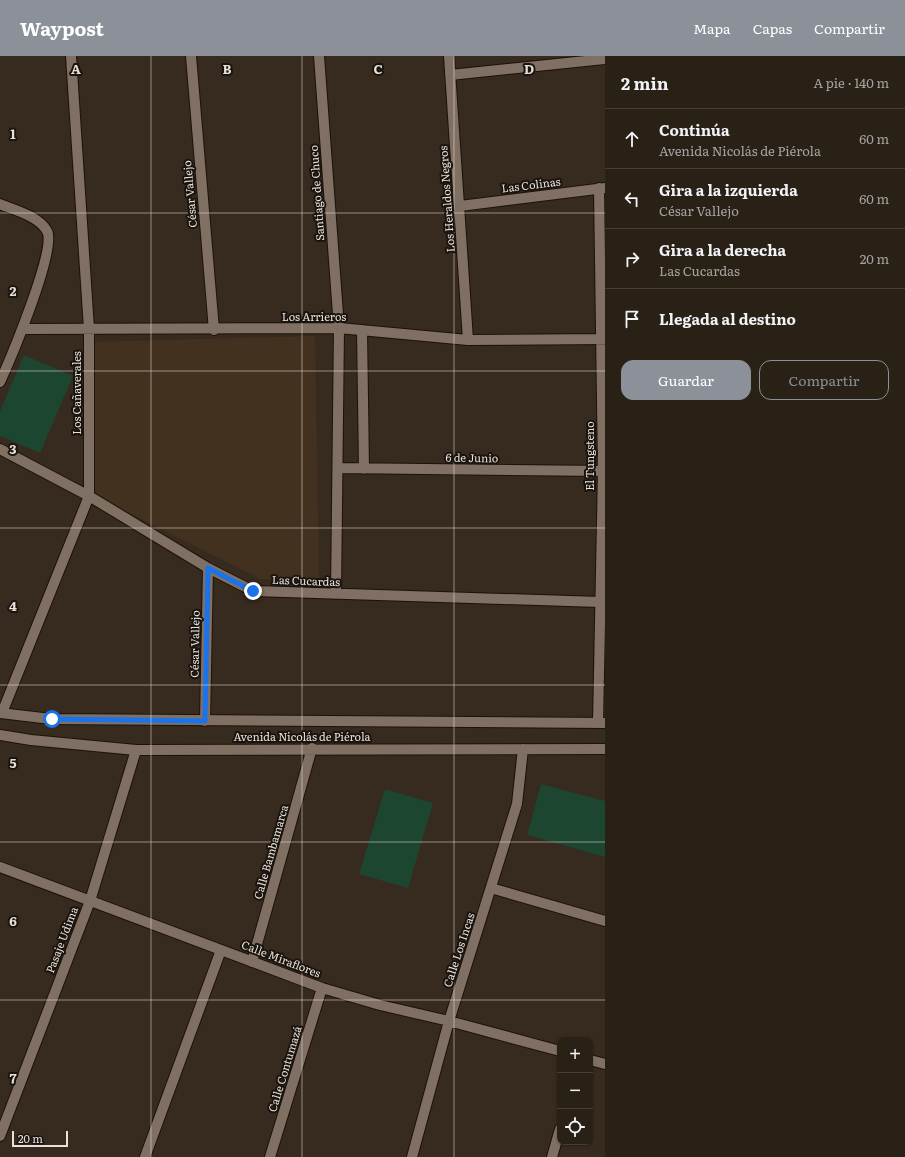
<!DOCTYPE html>
<html lang="es">
<head>
<meta charset="utf-8">
<style>
  :root { --surface:#292016; --page:#31281f; --text:#f1f3f6; --muted:#a5a3a1; --line:#453e35; --accent:#8c9099 }
  body { margin:0; font-family:Literata,serif; background:var(--page); color:var(--text) }
  .controls { position:absolute; right:12px; bottom:12px; display:grid; overflow:hidden; border-radius:8px; box-shadow:0 1px 3px #0004 }
  .controls button { width:36px; height:36px; display:grid; place-items:center; padding:0; border:0; border-bottom:1px solid var(--line); background:var(--surface); color:var(--text); font:20px sans-serif }
  .scale { position:absolute; left:12px; bottom:10px; width:56px; box-sizing:border-box; padding-left:4px; border:2px solid #e9e0d9; border-top:0; font-size:11px; line-height:14px; white-space:nowrap; color:#e9e0d9; -webkit-text-stroke:3px #1a140f; paint-order:stroke }
  .stop { position:absolute; width:12px; height:12px; margin:-9px; border:3px solid #1a73e8; border-radius:50%; background:#fff }
  .stop.end { background:#1a73e8; border-color:#fff; box-shadow:0 1px 4px #0008 }
  .list { margin:0; padding:0; list-style:none }
  h2 { display:flex; justify-content:space-between; align-items:center; height:52px; margin:0; padding:0 16px; font-size:17px }
  h2 small { font-size:13px; font-weight:400; color:var(--muted) }
  .list li { display:grid; grid-template-columns:26px 1fr auto; gap:12px; align-items:center; box-sizing:border-box; height:60px; padding:0 16px; border-top:1px solid var(--line) }
  .list b { display:block; font-size:15px; white-space:nowrap }
  .list p { margin:0; font-size:13px; white-space:nowrap; color:var(--muted) }
  .list em { font-size:13px; font-style:normal; color:var(--muted) }
  .actions { display:flex; gap:8px; padding:12px 16px }
  .actions a { flex:1; padding:9px 0; border:1px solid var(--accent); border-radius:12px; text-align:center; font-size:14px; color:var(--accent) }
  .actions .main { background:var(--accent); color:#fff }
  .icon { flex:none; width:22px; height:22px; fill:none; stroke:currentColor; stroke-width:2; stroke-linecap:round; stroke-linejoin:round }
  .map { position:relative; flex:none; width:605px; height:1101px; overflow:hidden }
  header { display:flex; align-items:center; gap:24px; box-sizing:border-box; height:56px; padding:0 20px; background:var(--accent); color:#fff }
  header strong { font-size:19px }
  nav { display:flex; gap:22px; margin-inline-start:auto; font-size:14px }
  main { display:flex }
  aside { flex:1; background:var(--surface) }
  .map>svg:first-child { display:block }
  .built { fill:#433120 }
  .green { fill:#1c462f }
  .lines { fill:none; stroke-linecap:round; stroke-linejoin:round }
  .minor-casing { stroke:#1e1208; stroke-width:12 }
  .minor { stroke:#807063; stroke-width:10 }
  .route { stroke:#1a73e8; stroke-width:5 }
  .grid { fill:none; stroke:#e9e0d9; stroke-width:1; stroke-opacity:0.55 }
  .labels { text-anchor:middle; stroke-width:4; stroke-linejoin:round; paint-order:stroke }
  .street-label { font-size:11px; fill:#e9e0d9; stroke:#1a140f }
  .grid-label { font-size:13px; text-anchor:middle; font-weight:bold; fill:#e9e0d9; stroke:#1a140f; stroke-width:4; stroke-linejoin:round; paint-order:stroke }
</style>
</head>
<body>
<header>
<strong>Waypost</strong>
<nav><a>Mapa</a><a>Capas</a><a>Compartir</a></nav>
</header>
<main>
<div class="map">
<svg width="605" height="1101" viewBox="0 0 605 1101">
  <rect width="100%" height="100%" fill="#372a1e"/>
  <path class="built" d="M315,280L319,525L260,523L94,439L91,286Z"/>
  <path class="green" d="M24,299L73,320L40,397L0,380V355Z
    M541,728L605,745V801L527,779Z
    M385,733L433,747L408,832L359,818Z"/>
  <g class="lines">
    <defs>
      <path id="minor" d="M191,0L214,274
        M319,0L339,272L336,538
        M449,0L468,284
        M450,19L605,3
        M0,148C14,154 39,160 47,175C57,193 10,304 0,326
        M460,150L605,132
        M23,273L339,272L468,284L605,283
        M362,274L364,413
        M0,393L89,440L208,512L253,535L600,546
        M339,412L605,415
        M0,657L51,663L605,667
        M2,657L89,440V273L71,0
        M205,665L208,512
        M598,667L603,415L599,132
        M0,679L31,684L136,694L605,693
        M0,811L322,932L380,949L449,965L560,995
        M491,832L605,865
        M252,906L312,692
        M590,1004L605,1008
        M0,1080L90,845L136,694
        M145,1101L221,894
        M270,1101L322,932
        M412,1101L449,965L517,748L523,693
        M552,1101L560,1073"/>
    </defs>
    <use href="#minor" class="minor-casing"/>
    <use href="#minor" class="minor"/>
  </g>
  <g class="lines">
    <path class="route" d="M52,663L205,665L208,512L253,535"/>
  </g>
  <path class="grid" d="M151,0V1101M302,0V1101M454,0V1101M0,157H605M0,315H605M0,472H605M0,629H605M0,786H605M0,944H605"/>
  <g class="labels">
    <g class="street-label">
      <text transform="translate(531 129) rotate(-7)" y="4">Las Colinas</text>
      <text transform="translate(317 137) rotate(-94)" y="4">Santiago de Chuco</text>
      <text transform="translate(190 138) rotate(-95)" y="4">César Vallejo</text>
      <text transform="translate(447 143) rotate(-94)" y="4">Los Heraldos Negros</text>
      <text x="314" y="265">Los Arrieros</text>
      <text transform="translate(77 337) rotate(-90)" y="4">Los Cañaverales</text>
      <text transform="translate(590 400) rotate(-90)" y="4">El Tungsteno</text>
      <text transform="translate(472 402) rotate(1)" y="4">6 de Junio</text>
      <text transform="translate(306 525) rotate(2)" y="4">Las Cucardas</text>
      <text transform="translate(195 588) rotate(-89)" y="4">César Vallejo</text>
      <text x="302" y="685">Avenida Nicolás de Piérola</text>
      <text transform="translate(271 796) rotate(-74)" y="4">Calle Bambamarca</text>
      <text transform="translate(62 884) rotate(-69)" y="4">Pasaje Udima</text>
      <text transform="translate(459 894) rotate(-72)" y="4">Calle Los Incas</text>
      <text transform="translate(281 903) rotate(21)" y="4">Calle Miraflores</text>
      <text transform="translate(285 1013) rotate(-73)" y="4">Calle Contumazá</text>
    </g>
  </g>
  <g class="grid-label">
    <text x="76" y="18">A</text>
    <text x="227" y="18">B</text>
    <text x="378" y="18">C</text>
    <text x="529" y="18">D</text>
    <text x="13" y="83">1</text>
    <text x="13" y="240">2</text>
    <text x="13" y="398">3</text>
    <text x="13" y="555">4</text>
    <text x="13" y="712">5</text>
    <text x="13" y="870">6</text>
    <text x="13" y="1027">7</text>
  </g>
</svg>
<div class="controls">
<button>+</button>
<button>−</button>
<button><svg class="icon" aria-label="locate" viewBox="0 0 24 24"><circle cx="12" cy="12" r="6"/><path d="M12 2v4M12 18v4M2 12h4M18 12h4"/></svg></button>
</div>
<div class="scale">20 m</div>
<div class="stop" style="left:52px;top:663px"></div>
<div class="stop end" style="left:253px;top:535px"></div>
</div>
<aside>
<h2>2 min<small>A pie · 140 m</small></h2>
<ul class="list">
<li><svg class="icon" aria-label="ahead" viewBox="0 0 24 24"><path d="M12 20V5M6 11l6-6 6 6"/></svg><div><b>Continúa</b><p>Avenida Nicolás de Piérola</p></div><em>60 m</em></li>
<li><svg class="icon" aria-label="left" viewBox="0 0 24 24"><path d="M17 20v-9H6M10 6l-5 5 5 5"/></svg><div><b>Gira a la izquierda</b><p>César Vallejo</p></div><em>60 m</em></li>
<li><svg class="icon" aria-label="right" viewBox="0 0 24 24"><path d="M7 20v-9h11M14 6l5 5-5 5"/></svg><div><b>Gira a la derecha</b><p>Las Cucardas</p></div><em>20 m</em></li>
<li><svg class="icon" aria-label="arrive" viewBox="0 0 24 24"><path d="M6 21V4h12l-3 4 3 4H6"/></svg><div><b>Llegada al destino</b></div></li>
</ul>
<div class="actions"><a class="main">Guardar</a><a>Compartir</a></div>
</aside>
</main>
</body>
</html>
